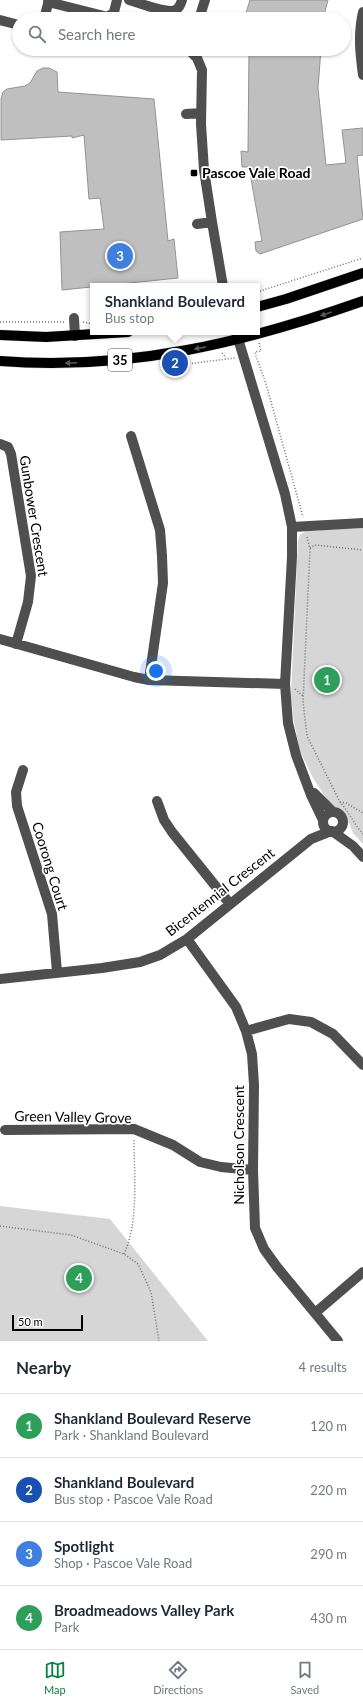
<!DOCTYPE html>
<html lang="en">
<head>
<meta charset="utf-8">
<style>
  :root { --surface:#fff; --page:#f6f6f7; --text:#1f2937; --muted:#747a83; --line:#e0e1e3; --accent:#0b8043 }
  body { margin:0; font-family:Lato,sans-serif; background:var(--page); color:var(--text) }
  .scale { position:absolute; left:12px; bottom:10px; width:71px; box-sizing:border-box; padding-left:4px; border:2px solid #000; border-top:0; font-size:11px; line-height:14px; white-space:nowrap; color:#000; -webkit-text-stroke:3px #fff; paint-order:stroke }
  .you { position:absolute; left:156px; top:671px; width:14px; height:14px; margin:-10px; border:3px solid #fff; border-radius:50%; background:#1a73e8; box-shadow:0 0 0 6px #1a73e833 }
  .badge { display:grid; place-items:center; width:26px; height:26px; border-radius:50%; background:var(--accent); color:#fff; font-size:13px; font-weight:700 }
  .pin { position:absolute; translate:-50% -50%; border:2px solid #fff; box-shadow:0 1px 4px #0006 }
  .popup { position:absolute; left:90px; top:283px; width:170px; height:52px; box-sizing:border-box; display:grid; place-content:center; border-radius:0px; background:var(--surface); filter:drop-shadow(0 1px 3px #0005); font-size:13px; white-space:nowrap; color:var(--muted) }
  .popup b { font-size:15px; color:var(--text) }
  .popup::after { content:''; position:absolute; left:50%; top:100%; margin-left:-8px; border:8px solid transparent; border-top-color:var(--surface) }
  .list { margin:0; padding:0; list-style:none }
  h2 { display:flex; justify-content:space-between; align-items:center; height:52px; margin:0; padding:0 16px; font-size:17px }
  h2 small { font-size:13px; font-weight:400; color:var(--muted) }
  .list li { display:grid; grid-template-columns:26px 1fr auto; gap:12px; align-items:center; box-sizing:border-box; height:64px; padding:0 16px; border-top:1px solid var(--line) }
  .list b { display:block; font-size:15px; white-space:nowrap }
  .list p { margin:0; font-size:13px; white-space:nowrap; color:var(--muted) }
  .list em { font-size:13px; font-style:normal; color:var(--muted) }
  .icon { flex:none; width:22px; height:22px; fill:none; stroke:currentColor; stroke-width:2; stroke-linecap:round; stroke-linejoin:round }
  .map { position:relative; flex:none; width:363px; height:1341px; overflow:hidden }
  .search { position:absolute; background:var(--surface); box-shadow:0 1px 3px #0004; left:12px; right:12px; top:12px; height:44px; display:flex; align-items:center; gap:10px; box-sizing:border-box; padding:0 14px; border-radius:22px; color:var(--muted); font-size:15px }
  .sheet { height:308px; background:var(--surface) }
  nav { display:flex; justify-content:space-around; align-items:center; box-sizing:border-box; height:56px; border-top:1px solid var(--line); background:var(--surface); font-size:11px; color:var(--muted) }
  nav a { display:grid; justify-items:center; gap:2px }
  nav .on { color:var(--accent) }
  .map>svg:first-child { display:block }
  .green { fill:#d6d6d6 }
  .building { fill:#bfbfbf; stroke:#939393 }
  .lines { fill:none; stroke-linecap:round; stroke-linejoin:round }
  .major-casing { stroke:#dbdbdb; stroke-width:11 }
  .path { stroke:#717171; stroke-width:1.5; stroke-dasharray:1 2; stroke-linecap:butt }
  .minor { stroke:#4f4f4f; stroke-width:10 }
  .major { stroke:#000; stroke-width:10 }
  .oneway { fill:#595959 }
  .poi-dot { fill:#000; stroke:#fff; stroke-width:1.5 }
  .labels { text-anchor:middle; stroke-width:3.5; stroke-linejoin:round; paint-order:stroke }
  .shield { fill:#fff; stroke:#4c4c4c; stroke-width:1 }
  .shield-label { font-size:13px; font-weight:bold; fill:#000 }
  .poi-label { font-size:14px; font-weight:bold; fill:#000; stroke:#fff; text-anchor:start }
  .street-label { font-size:14px; fill:#000; stroke:#fff }
</style>
</head>
<body>
<div class="map">
<svg width="363" height="1341" viewBox="0 0 363 1341">
  <rect width="100%" height="100%" fill="#fff"/>
  <path class="green" d="M363,528V844L353,833L345,813L330,804L313,778L300,751L294,722L291,694L298,541L300,535L306,531Z
    M0,1206L110,1219L208,1341H0Z"/>
  <path class="building" d="M250,0H328L323,19H244Z
    M249,49H321L318,88L326,165L346,163L342,130L363,128V155L357,156L363,219L260,254L256,251L255,242L262,241L249,167H242L241,151L248,152Z
    M43,68H49L57,72L58,92L154,99L168,241L174,239L178,278L62,290L60,232L104,229L100,198L89,199L84,135L72,138V136L1,140V99L3,92L7,89L25,86L30,83L37,71Z"/>
  <g class="lines">
    <defs>
      <path id="major" d="M257,307L286,299L363,273
        M0,335L46,337L128,332
        M0,361C127,371 244,343 363,301"/>
    </defs>
    <use href="#major" class="major-casing"/>
    <path class="path" d="M257,292L363,258
      M0,322H65
      M83,322L93,324
      M259,343L261,351L255,352L256,356L266,384L303,517
      M222,353L226,358
      M177,362H179V365L235,358
      M307,537L310,549L303,702L307,736L340,802C349,812 354,824 363,834
      M310,548L315,545L363,550
      M295,689L303,696
      M340,802L346,803L363,813
      M0,1226L71,1235L124,1254L138,1264L151,1292L159,1341
      M124,1254C139,1222 134,1174 134,1139"/>
    <path class="minor" d="M129,0C139,3 170,15 177,9C180,7 181,3 182,0
      M48,2L108,17L114,12L117,0
      M363,12C358,34 360,53 363,75
      M44,19L49,0
      M199,19L205,0
      M0,20L19,25
      M181,49L190,51L197,58L202,70L201,124L204,170L212,222L223,286
      M186,114L201,113
      M197,224L212,222
      M74,318L75,336
      M236,332L285,494L292,527V557L285,684L288,723L296,755L311,795L323,820
      M131,436L160,530L162,556L163,583L149,680
      M0,444L8,447L11,454L31,576L28,602L16,644
      M292,527L363,523
      M0,639L134,677L149,680L285,684
      M23,770L16,792L17,806L52,914L57,972
      M314,793L333,812
      M157,801L164,820L172,832L230,904
      M323 822a10 10 0 1 1 20 0a10 10 0 1 1-20 0Z
      M332,831L353,846L363,857
      M187,939L236,1007L246,1031L252,1054L254,1085L253,1170L255,1228L264,1249L277,1267L338,1341
      M0,979L102,968L140,962L160,955L187,939L311,839L331,831
      M246,1031L289,1019L311,1022L333,1034L363,1065
      M5,1130L134,1129L173,1145L200,1162L221,1167L253,1170
      M315,1313L363,1272"/>
    <use href="#major" class="major"/>
  </g>
  <defs><path id="oneway-solid" d="M-6-.8H1V-3.2L6.5 0L1 3.2V.8H-6Z"/></defs>
  <g class="oneway">
    <use href="#oneway-solid" transform="translate(326 314) rotate(161)"/>
    <use href="#oneway-solid" transform="translate(200 348) rotate(169)"/>
    <use href="#oneway-solid" transform="translate(71 363) rotate(178)"/>
  </g>
  <rect class="poi-dot" x="190" y="169" width="8" height="8" rx="2"/>
  <g class="labels">
    <rect class="shield" x="108" y="349" width="24" height="22" rx="3"/>
    <g class="shield-label">
      <text x="120" y="365">35</text>
    </g>
    <g class="poi-label">
      <text x="202" y="178">Pascoe Vale Road</text>
    </g>
    <g class="street-label">
      <text transform="translate(34 516) rotate(81)" y="5">Gunbower Crescent</text>
      <text transform="translate(50 866) rotate(73)" y="5">Coorong Court</text>
      <text transform="translate(220 892) rotate(-38)" y="5">Bicentennial Crescent</text>
      <text transform="translate(73 1117) rotate(1)" y="5">Green Valley Grove</text>
      <text transform="translate(239 1145) rotate(-90)" y="5">Nicholson Crescent</text>
    </g>
  </g>
</svg>
<div class="scale">50 m</div>
<div class="you"></div>
<div class="pin badge" style="left:327px;top:680px;background:#2e9e5b">1</div>
<div class="pin badge" style="left:175px;top:363px;background:#1a4fb4">2</div>
<div class="popup"><b>Shankland Boulevard</b>Bus stop</div>
<div class="pin badge" style="left:120px;top:256px;background:#3f7fe0">3</div>
<div class="pin badge" style="left:79px;top:1278px;background:#2e9e5b">4</div>
<div class="search"><svg class="icon" aria-label="search" viewBox="0 0 24 24"><circle cx="10" cy="10" r="6"/><path d="M15 15l6 6"/></svg>Search here</div>
</div>
<section class="sheet">
<h2>Nearby<small>4 results</small></h2>
<ul class="list">
<li><span class="badge" style="background:#2e9e5b">1</span><div><b>Shankland Boulevard Reserve</b><p>Park · Shankland Boulevard</p></div><em>120 m</em></li>
<li><span class="badge" style="background:#1a4fb4">2</span><div><b>Shankland Boulevard</b><p>Bus stop · Pascoe Vale Road</p></div><em>220 m</em></li>
<li><span class="badge" style="background:#3f7fe0">3</span><div><b>Spotlight</b><p>Shop · Pascoe Vale Road</p></div><em>290 m</em></li>
<li><span class="badge" style="background:#2e9e5b">4</span><div><b>Broadmeadows Valley Park</b><p>Park</p></div><em>430 m</em></li>
</ul>
</section>
<nav>
<a class="on"><svg class="icon" aria-label="map" viewBox="0 0 24 24"><path d="M3 6l6-2 6 2 6-2v14l-6 2-6-2-6 2zM9 4v14M15 6v14"/></svg>Map</a>
<a><svg class="icon" aria-label="directions" viewBox="0 0 24 24"><path d="M12 3l9 9-9 9-9-9zM9 14v-3h6M13 9l2 2-2 2"/></svg>Directions</a>
<a><svg class="icon" aria-label="saved" viewBox="0 0 24 24"><path d="M7 4h10v16l-5-4-5 4z"/></svg>Saved</a>
</nav>
</body>
</html>
